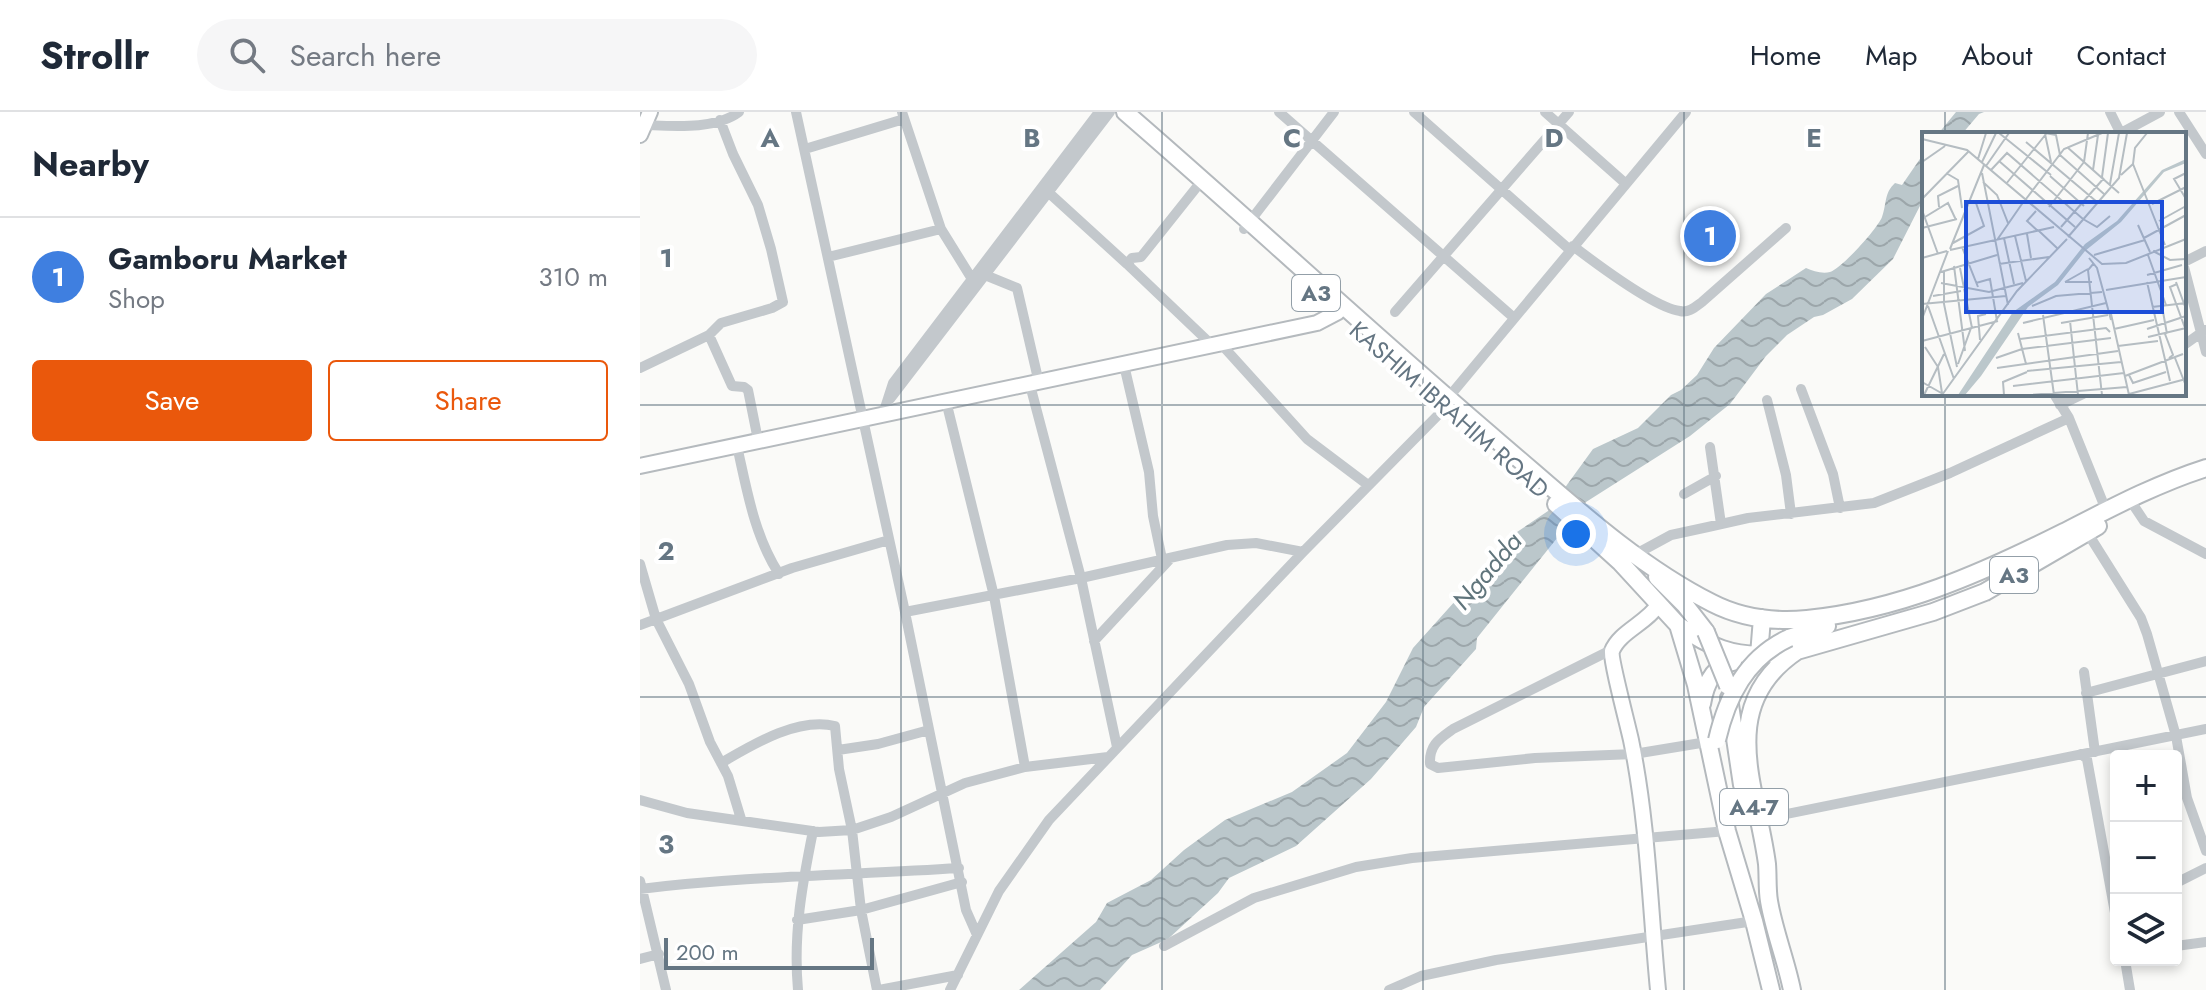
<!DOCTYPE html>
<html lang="en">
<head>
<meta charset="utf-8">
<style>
  :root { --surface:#fff; --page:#f6f6f7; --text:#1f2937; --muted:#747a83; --line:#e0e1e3; --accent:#ea580c }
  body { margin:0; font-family:Jost,sans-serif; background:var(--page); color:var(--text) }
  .controls { position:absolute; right:24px; bottom:24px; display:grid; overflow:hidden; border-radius:8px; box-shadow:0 4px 12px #0003 }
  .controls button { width:72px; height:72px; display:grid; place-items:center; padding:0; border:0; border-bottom:2px solid var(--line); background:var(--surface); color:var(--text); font:40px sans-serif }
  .scale { position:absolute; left:24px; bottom:20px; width:210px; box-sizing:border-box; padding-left:8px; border:4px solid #657683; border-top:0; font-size:22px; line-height:28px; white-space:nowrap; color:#657683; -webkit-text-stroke:6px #fff; paint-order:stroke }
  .you { position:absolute; left:936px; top:422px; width:28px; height:28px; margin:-20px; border:6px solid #fff; border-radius:50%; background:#1a73e8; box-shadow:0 0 0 12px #1a73e833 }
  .badge { display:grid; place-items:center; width:52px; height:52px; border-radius:50%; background:var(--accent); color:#fff; font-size:26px; font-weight:700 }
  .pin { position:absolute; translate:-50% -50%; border:4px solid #fff; box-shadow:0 2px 8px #0006 }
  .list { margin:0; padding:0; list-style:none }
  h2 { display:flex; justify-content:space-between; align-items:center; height:104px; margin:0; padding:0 32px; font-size:34px }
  h2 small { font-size:26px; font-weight:400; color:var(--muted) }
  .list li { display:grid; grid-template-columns:52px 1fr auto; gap:24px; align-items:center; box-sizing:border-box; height:120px; padding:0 32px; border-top:2px solid var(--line) }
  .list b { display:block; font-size:30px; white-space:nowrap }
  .list p { margin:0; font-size:26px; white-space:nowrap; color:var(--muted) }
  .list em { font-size:26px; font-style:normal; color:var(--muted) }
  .actions { display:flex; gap:16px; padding:24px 32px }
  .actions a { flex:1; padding:18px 0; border:2px solid var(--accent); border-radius:8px; text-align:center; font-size:28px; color:var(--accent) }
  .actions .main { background:var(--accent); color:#fff }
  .icon { flex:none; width:44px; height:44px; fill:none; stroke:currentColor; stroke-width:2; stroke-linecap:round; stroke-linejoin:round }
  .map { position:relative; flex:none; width:1566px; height:878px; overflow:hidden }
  header { display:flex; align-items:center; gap:48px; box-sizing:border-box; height:112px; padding:0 40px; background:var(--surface); border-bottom:2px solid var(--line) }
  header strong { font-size:38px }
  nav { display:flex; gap:44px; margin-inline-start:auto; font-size:28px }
  .search { width:560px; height:72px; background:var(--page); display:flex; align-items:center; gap:20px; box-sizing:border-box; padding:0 28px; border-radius:44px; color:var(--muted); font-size:30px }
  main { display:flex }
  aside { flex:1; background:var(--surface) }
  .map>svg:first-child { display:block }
  .water { fill:url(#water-waves) }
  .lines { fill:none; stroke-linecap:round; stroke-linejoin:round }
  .major-casing { stroke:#b5babe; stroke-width:18 }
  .highway-casing { stroke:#b4b9bd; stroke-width:20 }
  .minor { stroke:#c3c8cc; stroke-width:10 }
  .major { stroke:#fff; stroke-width:14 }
  .highway { stroke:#fff; stroke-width:16 }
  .highway-bridge-casing { stroke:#b4b9bd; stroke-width:20; stroke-linecap:butt }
  .highway-bridge { stroke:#fff; stroke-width:16 }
  .grid { fill:none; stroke:#657683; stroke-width:2; stroke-opacity:0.55 }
  .labels { text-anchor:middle; stroke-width:8; stroke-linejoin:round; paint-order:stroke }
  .shield { fill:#fff; stroke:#939fa8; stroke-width:2 }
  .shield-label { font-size:22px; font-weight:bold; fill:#657683 }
  .street-label { font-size:24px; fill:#657683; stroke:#fff }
  .water-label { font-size:26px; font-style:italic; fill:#60757c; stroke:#fff }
  .inset-road { fill:none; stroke:#b5bdc2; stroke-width:2 }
  .view { fill:#1d4ed8; fill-opacity:0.15; stroke:#1d4ed8; stroke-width:4 }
  .inset-edge { fill:none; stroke:#657683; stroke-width:4 }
  .grid-label { font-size:26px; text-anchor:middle; font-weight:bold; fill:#657683; stroke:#fff; stroke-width:8; stroke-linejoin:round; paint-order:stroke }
</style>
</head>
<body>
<header>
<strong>Strollr</strong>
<div class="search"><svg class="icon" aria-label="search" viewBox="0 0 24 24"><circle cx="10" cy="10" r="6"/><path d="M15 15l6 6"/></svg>Search here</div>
<nav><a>Home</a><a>Map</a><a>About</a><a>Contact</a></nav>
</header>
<main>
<aside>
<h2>Nearby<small></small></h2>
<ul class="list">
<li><span class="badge" style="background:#3f7fe0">1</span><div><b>Gamboru Market</b><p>Shop</p></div><em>310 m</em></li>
</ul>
<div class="actions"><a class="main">Save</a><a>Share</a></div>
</aside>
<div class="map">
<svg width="1566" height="878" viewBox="0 0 1566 878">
  <defs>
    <pattern id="water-waves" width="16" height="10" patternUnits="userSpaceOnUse" patternTransform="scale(2)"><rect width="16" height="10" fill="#bbc7cb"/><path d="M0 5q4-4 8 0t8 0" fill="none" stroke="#9ca6aa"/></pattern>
  </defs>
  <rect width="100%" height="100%" fill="#fafaf8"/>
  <path class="water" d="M1316,0H1344L1339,2L1322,22H1298Z
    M1284,41V86L1253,147L1212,187L1183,203L1174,205L1147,223L1126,244L1090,292L1050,324L946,390L837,526L836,537L784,595L776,615L731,667L656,734L589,766L578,781L528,827L492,843L460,878H379L456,810L467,791L511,768L544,738L585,708L652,680L707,641L746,590L773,536L877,420L908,399L953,337L998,316L1031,283L1041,278L1057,263L1074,236L1126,182L1166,156C1173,159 1182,162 1190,160C1202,156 1238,116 1242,105C1247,91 1244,81 1255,71L1262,73Z"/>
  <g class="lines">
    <defs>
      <path id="major" d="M0,23L10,0
        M0,354L677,211L698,200
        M1018,878C1010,795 1008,710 991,628C988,614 970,546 972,539C979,520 1007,511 1019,492"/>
      <path id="highway" d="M485,0C611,109 733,223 860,331C927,388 993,451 1072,491C1101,506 1135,510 1167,507C1259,498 1342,461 1424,420C1471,396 1516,372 1566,356
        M916,392L980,450L1038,513L1056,573L1087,719L1114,809L1131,878
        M1017,465L1045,493L1066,520
        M1038,513C1068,534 1094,546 1132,542
        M1149,526L1187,514
        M1119,543L1122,506
        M1089,586L1102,673
        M1062,592C1065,574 1072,554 1093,550
        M1152,878C1146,848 1134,819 1129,789C1127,777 1128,764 1127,752C1117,675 1075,594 1157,539L1293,500L1345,480L1458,414"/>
    </defs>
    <use href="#major" class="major-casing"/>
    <use href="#highway" class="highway-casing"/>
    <path class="minor" d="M156,0L265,500L326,798L337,823
      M262,0L301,117L332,167
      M639,0L873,205
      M774,0L930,138
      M905,0L985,71
      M1470,0L1481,22
      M1539,0L1566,42
      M4,13C33,14 75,18 99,0
      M1481,21L1520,0
      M165,37L264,7
      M556,76L501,145L492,146L487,152L573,234
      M408,80L487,152
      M604,117L694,0
      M933,134C954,150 1015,196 1040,199C1049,201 1055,195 1062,190L1146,116
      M188,145L301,117
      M1544,150L1566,139
      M1544,155L1566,240
      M345,163L377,176L399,271
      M755,200L929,0
      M69,223L92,274L104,275L108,278L118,328
      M581,232L667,327L728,373
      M1544,233L1565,218
      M484,253L509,360L513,404L522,447
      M0,256L69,223L81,211L132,196L143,190L131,137L118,93L93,42L80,8
      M390,273L441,466L477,635
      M1161,277L1193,362L1200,396
      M1414,282L1429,306L1466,398
      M808,286L1046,0
      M250,287L470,0
      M1127,288L1146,363L1151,402
      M306,289L354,484L385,655
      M1420,293L1443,282
      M243,302L253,271L459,0
      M97,334C107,378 114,423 139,462
      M1070,335L1081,412
      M1044,382L1076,364
      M1494,394L1504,409L1566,442
      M1452,428L1501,506L1507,522L1536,624L1547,686L1566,739
      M996,442L1031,423L1068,415L1108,406L1234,391L1310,361L1429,306
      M0,452L16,507L49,572L70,630L88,664L101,707
      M265,500L441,466L587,433L616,431L663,440
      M0,513L152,456L249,428
      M454,529L529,448
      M973,537L813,617C799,627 789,633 790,652L798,656L895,646L994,642L1067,630
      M1444,560L1455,640
      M1446,581L1566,549
      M198,638L238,632L289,618
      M1441,642L1447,647L1476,806
      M81,651C112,633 157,605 195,614L199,657L212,718L221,798L237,878
      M0,688L47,701L179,720L212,718L251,705L325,671L385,655L468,645
      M1117,708L1566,617
      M0,769L26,878
      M1536,771L1566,756
      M0,777C106,764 212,763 319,756
      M157,808L221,798L322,770
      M524,834L614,786L716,755L772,746L1087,719
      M1536,834L1566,830
      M0,847L19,842
      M1485,848L1490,878
      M158,878C153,823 162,773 173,719
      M239,878L318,863
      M310,878L359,779L409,708L663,440L805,296
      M749,878L781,864L856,848L1114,809"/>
    <use href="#major" class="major"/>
    <use href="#highway" class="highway"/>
    <defs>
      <path id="highway-bridge" d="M1066,520L1088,574
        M1077,628C1087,585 1106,546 1149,526"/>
    </defs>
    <use href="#highway-bridge" class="highway-bridge-casing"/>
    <use href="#highway-bridge" class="highway-bridge"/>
  </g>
  <path class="grid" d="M261,0V878M522,0V878M783,0V878M1044,0V878M1305,0V22M1305,282V878M0,293H1566M0,585H1566"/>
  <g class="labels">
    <g class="shield">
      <rect x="652" y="163" width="48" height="36" rx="6"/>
      <rect x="1350" y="445" width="48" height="36" rx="6"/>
      <rect x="1080" y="677" width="68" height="36" rx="6"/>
    </g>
    <g class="shield-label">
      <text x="676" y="189">A3</text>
      <text x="1374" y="471">A3</text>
      <text x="1114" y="703">A4-7</text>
    </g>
    <g class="street-label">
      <text transform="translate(809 298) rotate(41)" y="8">KASHIM IBRAHIM ROAD</text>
    </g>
    <g class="water-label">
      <text transform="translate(847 459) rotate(-50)" y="9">Ngadda</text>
    </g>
  </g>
  <g transform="translate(1282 20)">
    <rect width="264" height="264" fill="#fafaf8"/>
    <path d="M264,27V31L242,40L199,90L163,119L136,153L106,175L59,244L43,263H36L91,180L133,150L163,112L195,89L240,38Z" fill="#bbc7cb"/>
    <path class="inset-road" d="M77,1L129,43M123,1L134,3L138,23L182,62M166,1L162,30L197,61M123,2L129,30M0,7L45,18L180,132L204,131L264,107M104,10L175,70M56,27L64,1M77,29L153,95M0,30L23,14M60,30L74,1M211,32L243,113M64,34L87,1M69,38L85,21L161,87M171,38L176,3M24,41L36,48L40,76M60,41L86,173M264,41L252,47L264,67M199,43L211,32L213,16L225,1M128,44L162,74M180,45L186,1M61,50L75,63L86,91M84,52L124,2M188,52L197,1M0,67L46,20M104,67L142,17L180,1M230,72L264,55M17,75L16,64L36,54M127,75L162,30L145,15M0,78L16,122M114,79L105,89L116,99M3,85L26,71L34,88M161,87L175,95L188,84M237,89L264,74M216,93L228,120M139,95L182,46M0,96L35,87M117,99L135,116M105,102L109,126M93,104L104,149M146,105L197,46L205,1M82,106L92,152M222,106L264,83M75,108L102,69M31,111L62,94L54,71M40,115L56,155M28,117L62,33M28,118L132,95M231,119L248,128L264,127M172,123L223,108M226,123L244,173M0,126L25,119M167,126L175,136L189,188M172,131L166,138L180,263M77,132L127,125M32,134L43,219M38,136L50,196M22,139V172L35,235M19,140L75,123M225,143L260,133M143,150H170M143,150L166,137M225,150L248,249M254,150L264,177M19,151L67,160L101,151M54,151L68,147L75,189M255,152L248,155L263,196M184,158L264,145M11,164L39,159M0,172L84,164M6,174L32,247M110,174L134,164L180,160M240,174L245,202M230,175L264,171M189,182L207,263M121,183L132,263M0,187L26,119M148,189L156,263M101,191L184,171M139,191L186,183M192,197L232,188M225,197L264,184M96,201L104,232M243,202L251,223L247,226M226,205L264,196M98,207L184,196L188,200M58,208L56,184L64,182M0,209L76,189M196,214L236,209M3,215L16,235L20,261M74,226L100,217L189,206M253,226L264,254M36,232L49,196M75,236L196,219M105,239L199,230M207,243L211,251L244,240M203,244L261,222M0,250L21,262M91,254L202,241M207,262L264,247M2,263L22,222M20,263L95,159L145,107M82,263L81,250L105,240M108,263L205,255"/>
    <path class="view" d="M44,70H240V180H44Z"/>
    <rect width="264" height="264" class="inset-edge"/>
  </g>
  <g class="grid-label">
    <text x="130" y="35">A</text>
    <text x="392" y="35">B</text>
    <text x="652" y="35">C</text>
    <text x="914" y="35">D</text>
    <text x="1174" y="35">E</text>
    <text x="26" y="155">1</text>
    <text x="26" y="448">2</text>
    <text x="26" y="741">3</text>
  </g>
</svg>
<div class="controls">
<button>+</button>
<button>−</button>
<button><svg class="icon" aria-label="layers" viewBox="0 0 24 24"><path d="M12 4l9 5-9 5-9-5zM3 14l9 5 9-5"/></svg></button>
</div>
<div class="scale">200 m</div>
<div class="you"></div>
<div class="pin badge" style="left:1070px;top:124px;background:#3f7fe0">1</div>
</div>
</main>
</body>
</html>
